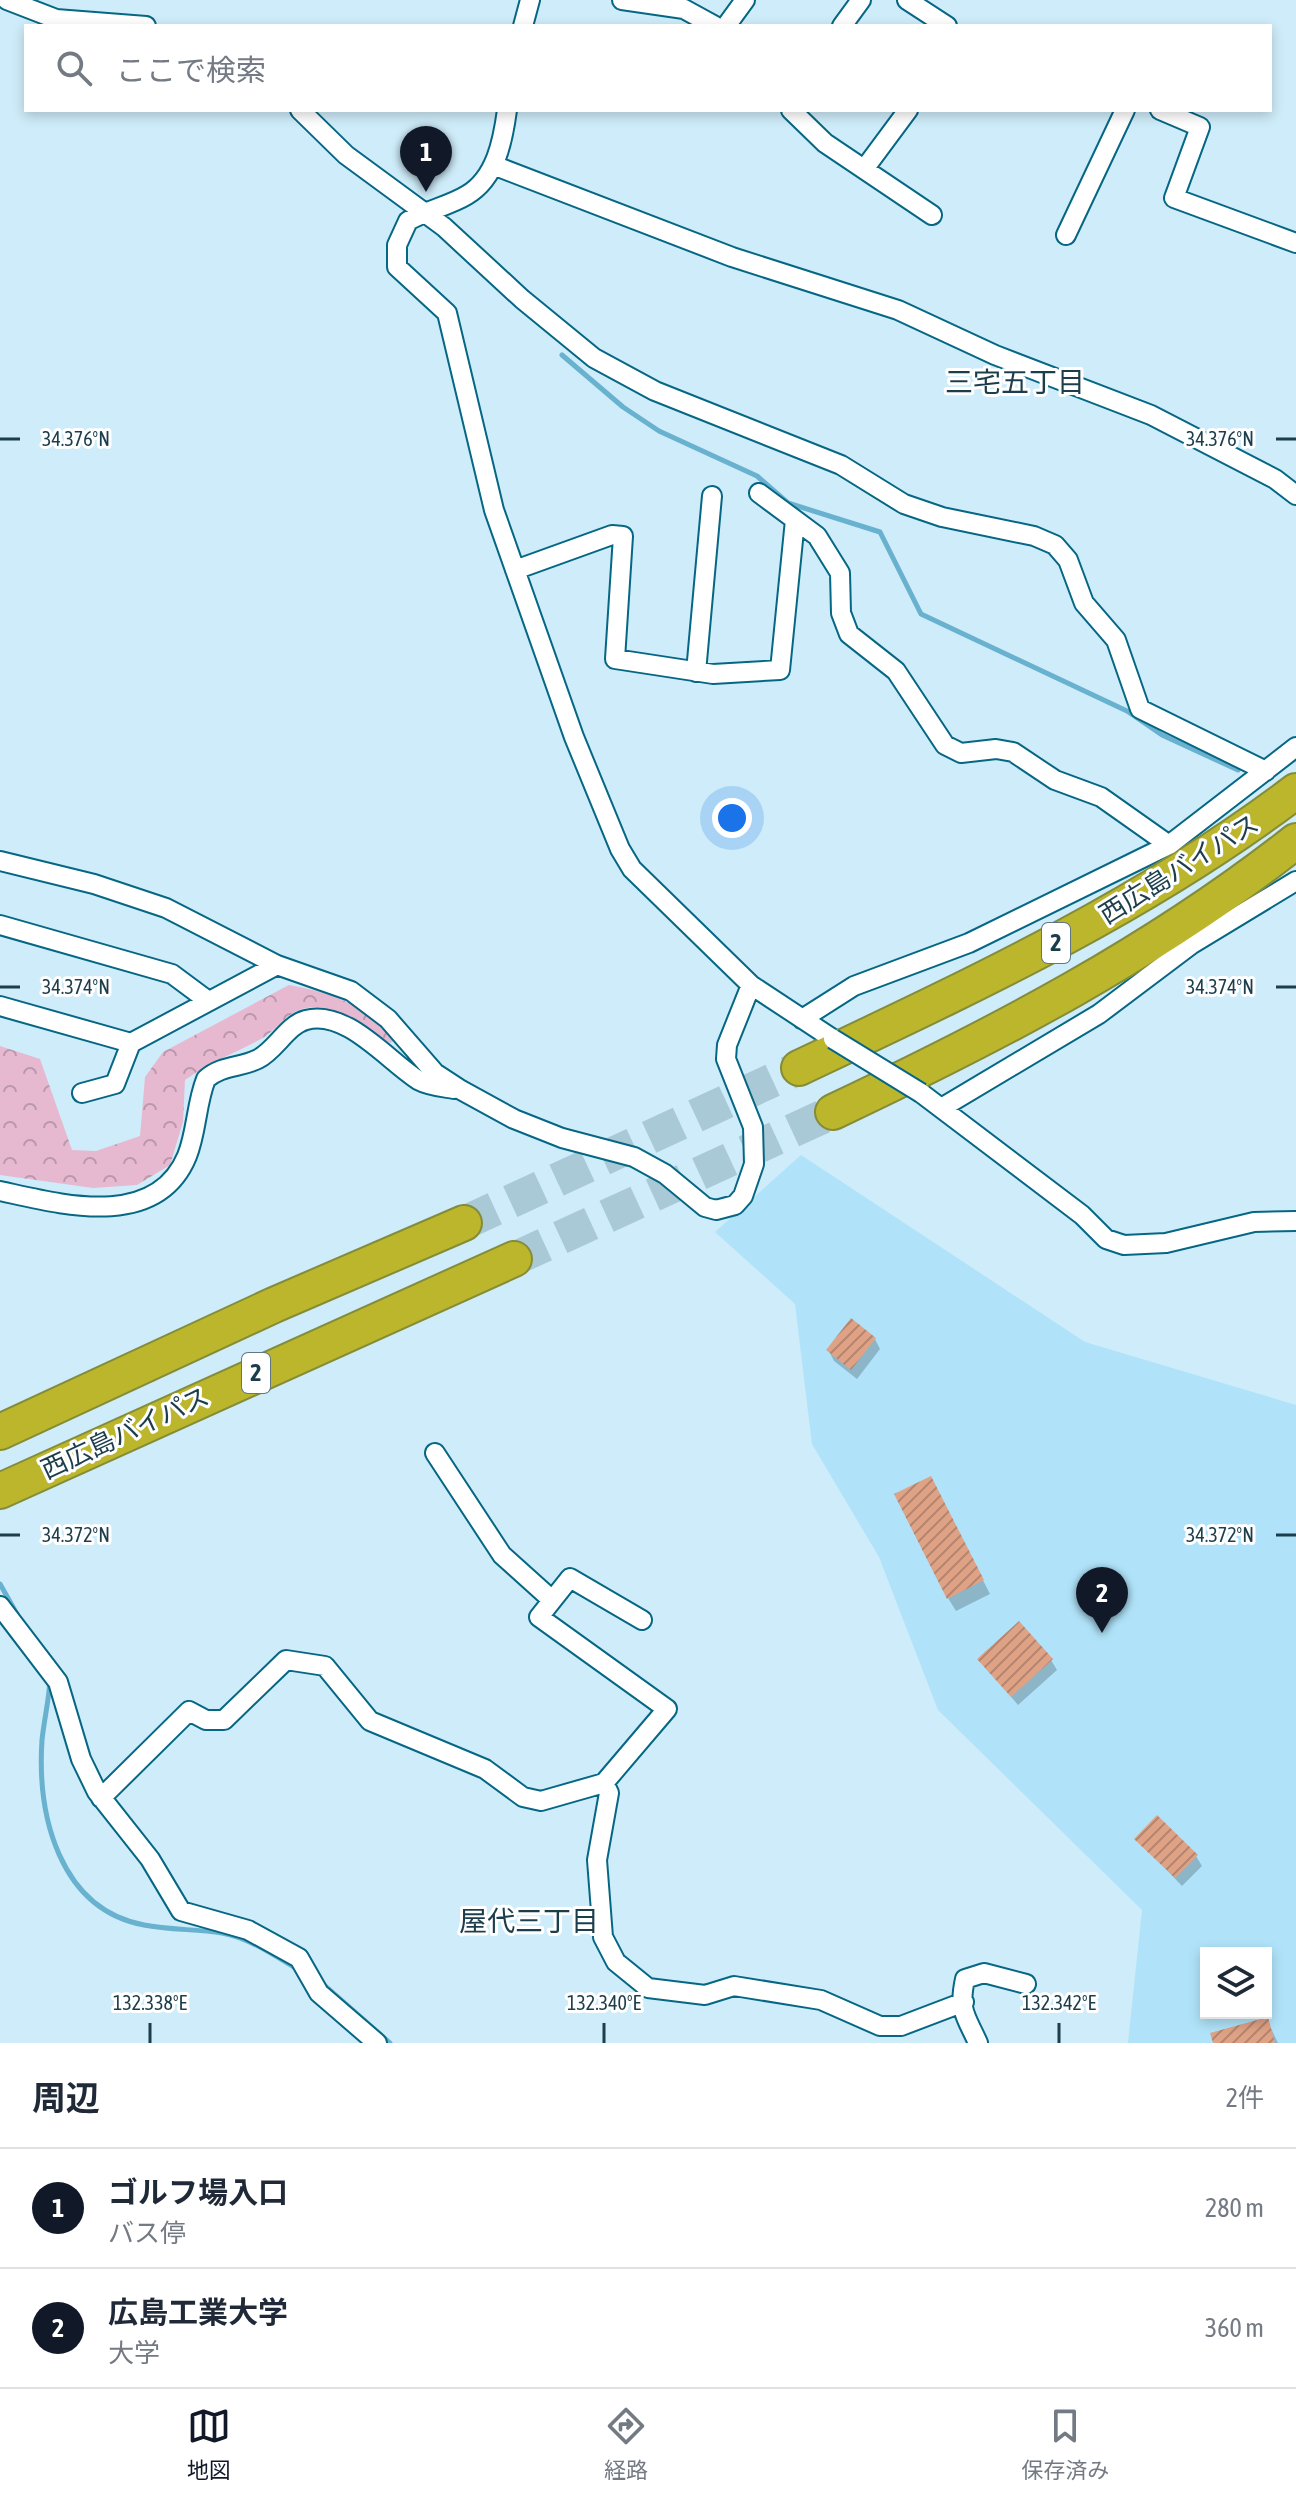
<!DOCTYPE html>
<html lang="ja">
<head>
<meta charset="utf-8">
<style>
  :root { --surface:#fff; --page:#f6f6f7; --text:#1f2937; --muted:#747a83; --line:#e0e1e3; --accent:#111827 }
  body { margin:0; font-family:"Asap Condensed","Noto Sans JP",sans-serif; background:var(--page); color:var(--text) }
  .controls { position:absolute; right:24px; bottom:24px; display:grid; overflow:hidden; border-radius:0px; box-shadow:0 4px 12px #0003 }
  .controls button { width:72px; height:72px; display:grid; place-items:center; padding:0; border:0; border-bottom:2px solid var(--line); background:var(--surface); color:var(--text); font:40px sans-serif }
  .you { position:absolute; left:732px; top:818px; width:28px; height:28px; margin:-20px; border:6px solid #fff; border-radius:50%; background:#1a73e8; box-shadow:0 0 0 12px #1a73e833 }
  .badge { display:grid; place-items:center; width:52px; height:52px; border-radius:50%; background:var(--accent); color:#fff; font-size:26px; font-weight:700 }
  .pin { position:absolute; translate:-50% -66px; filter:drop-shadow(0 2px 4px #0008) }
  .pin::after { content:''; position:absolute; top:42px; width:28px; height:24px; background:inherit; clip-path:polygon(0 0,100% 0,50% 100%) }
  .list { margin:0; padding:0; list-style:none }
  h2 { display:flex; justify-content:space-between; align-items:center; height:104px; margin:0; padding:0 32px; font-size:34px }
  h2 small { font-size:26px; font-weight:400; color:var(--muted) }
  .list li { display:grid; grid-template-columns:52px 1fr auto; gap:24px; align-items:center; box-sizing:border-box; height:120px; padding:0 32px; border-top:2px solid var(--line) }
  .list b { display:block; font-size:30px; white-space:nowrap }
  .list p { margin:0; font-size:26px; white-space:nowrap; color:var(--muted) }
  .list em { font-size:26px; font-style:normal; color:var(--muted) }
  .icon { flex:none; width:44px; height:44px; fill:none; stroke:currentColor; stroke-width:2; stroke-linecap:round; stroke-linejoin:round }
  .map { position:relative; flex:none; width:1296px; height:2043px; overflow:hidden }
  .search { position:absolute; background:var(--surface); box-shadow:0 4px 12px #0003; left:24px; right:24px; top:24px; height:88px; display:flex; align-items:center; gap:20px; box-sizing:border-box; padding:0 28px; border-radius:0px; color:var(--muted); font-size:30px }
  .sheet { height:344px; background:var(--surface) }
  nav { display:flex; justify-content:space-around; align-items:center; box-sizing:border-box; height:112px; border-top:2px solid var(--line); background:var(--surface); font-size:22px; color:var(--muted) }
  nav a { display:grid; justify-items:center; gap:4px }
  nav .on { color:var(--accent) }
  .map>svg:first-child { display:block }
  .built { fill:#b0e3f9; fill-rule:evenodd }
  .forest { fill:url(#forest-crowns) }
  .shadow { fill:#0003 }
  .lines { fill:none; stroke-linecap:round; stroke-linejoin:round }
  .stream { stroke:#68b1cf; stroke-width:5 }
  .building { fill:url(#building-hatch) }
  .motorway-tunnel { stroke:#aac9d6; stroke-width:34; stroke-dasharray:34 17; stroke-linecap:butt }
  .minor-casing { stroke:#056784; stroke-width:22 }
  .motorway-casing { stroke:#848c38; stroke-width:38 }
  .minor { stroke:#fff; stroke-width:18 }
  .motorway { stroke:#bcb62d; stroke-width:34 }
  .minor-bridge-casing { stroke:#056784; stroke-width:22; stroke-linecap:butt }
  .minor-bridge { stroke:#fff; stroke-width:18 }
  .ticks { fill:none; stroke:#1c3d4b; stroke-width:3 }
  .labels { text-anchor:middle; stroke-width:6; stroke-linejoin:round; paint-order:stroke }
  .shield { fill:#fff; stroke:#607781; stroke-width:2 }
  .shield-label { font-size:24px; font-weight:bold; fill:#1c3d4b }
  .street-label { font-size:26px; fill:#1c3d4b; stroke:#fff }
  .neighbourhood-label { font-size:28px; fill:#1c3d4b; stroke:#fff }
  .ticks-label { font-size:20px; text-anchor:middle; fill:#1c3d4b; stroke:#fff; stroke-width:6; stroke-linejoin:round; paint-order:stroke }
</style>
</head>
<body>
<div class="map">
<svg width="1296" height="2043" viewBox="0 0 1296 2043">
  <defs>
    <pattern id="forest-crowns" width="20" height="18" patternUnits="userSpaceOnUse" patternTransform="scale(2)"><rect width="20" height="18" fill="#e7b9d0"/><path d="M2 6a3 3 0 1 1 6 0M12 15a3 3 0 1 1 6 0" fill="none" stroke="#ba98ab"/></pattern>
    <pattern id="building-hatch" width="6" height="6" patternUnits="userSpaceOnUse" patternTransform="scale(2)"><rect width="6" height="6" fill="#e0a284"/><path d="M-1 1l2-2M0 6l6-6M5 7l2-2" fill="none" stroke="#b5856e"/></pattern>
  </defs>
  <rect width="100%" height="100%" fill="#ceecf9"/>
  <path class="built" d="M801,1155L1085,1342L1296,1405V2043H1128L1142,1910L938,1710L879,1557L812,1444L795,1304L715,1232ZM1206,1953H1266V2013H1206Z"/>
  <path class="forest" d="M289,985C330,992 370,1007 397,1039L390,1043C361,1026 323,992 290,1015C280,1022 272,1033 261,1039C235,1053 209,1062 185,1080L183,1122L170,1165L137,1185L93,1188L0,1175V1046L40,1059L72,1150L96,1151L140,1136L145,1077L163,1052Z"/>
  <path class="shadow" d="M875,1339L880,1349L857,1379L834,1361L829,1351Z
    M938,1492L990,1594L956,1611L948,1598Z
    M979,1659L1051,1660L1057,1670L1018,1705Z
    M1137,1839L1196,1856L1202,1866L1182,1886Z
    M1267,2020L1278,2043H1215Z"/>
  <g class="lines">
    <path class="stream" d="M562,355L623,407L659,431L757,476L788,503L880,532L921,614L1127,711L1162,735L1238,770
      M0,1584L17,1614
      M50,1680C49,1700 44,1720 42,1740C37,1815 59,1909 144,1925C169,1930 196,1929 222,1933C250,1938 275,1956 299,1970
      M322,1983L390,2043"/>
  </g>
  <path class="building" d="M851,1318L876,1338L851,1370L826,1350Z
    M931,1476L984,1580L947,1599L894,1494Z
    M1019,1621L1053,1659L1011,1697L977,1659Z
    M1157,1815L1198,1855L1175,1878L1134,1839Z
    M1268,2017L1275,2043H1213L1210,2033Z"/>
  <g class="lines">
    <path class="motorway-tunnel" d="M464,1223L799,1068
      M514,1259L833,1112"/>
    <defs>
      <path id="minor" d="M7,0L56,19L146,26
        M622,0L684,9L715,26
        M907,0L947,26
        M523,26L530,0
        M726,26L745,0
        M842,26L861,0
        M300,110L346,155L444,227L522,299L594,358L655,391L841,465L904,504L942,517L1034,536L1055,545L1068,560L1084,603L1116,640L1140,709L1266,771
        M507,110C503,140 496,178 467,195C449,206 427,210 408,221L397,245V267L447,313L494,510L574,737L620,849L632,869L751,985L833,1039
        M791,110L825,143L932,215
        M1160,110L1200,127L1174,198L1296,243
        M493,165L732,257L898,310L995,355L1151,415L1275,479L1296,495
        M865,168L908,110
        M1066,235L1125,110
        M759,493L817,536L840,573L841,613L849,634L896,671L945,745L961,753L996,749L1013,752L1055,780L1101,797L1169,845
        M515,570L612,535L623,536L615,659L713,674L780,670L795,520
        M696,672L712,496
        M0,861L94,884L166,908L277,965L351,991L388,1019L435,1073L461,1090L514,1119L562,1138L634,1157L665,1174L705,1207L716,1210L735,1205L743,1196L754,1164L753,1127L726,1059L727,1045L751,985
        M0,925L172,974L207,1000
        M0,1006L131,1043L277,965
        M802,1019L854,986L969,943L1169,845L1296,747
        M82,1093L115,1084L131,1043
        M921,1093L1082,1215L1106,1239L1124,1245L1166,1243L1254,1222L1296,1221
        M943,1107L1099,1014L1192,944L1296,881
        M0,1191C60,1204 156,1231 187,1156C197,1131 196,1104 206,1079C222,1065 240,1068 258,1059C276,1050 287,1025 306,1020C346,1009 387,1060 418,1080C429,1086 442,1087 454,1089
        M435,1453L502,1555L552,1600
        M0,1606L58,1682L81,1759L97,1792L150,1859L181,1911L248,1930L299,1958L319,1993L377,2043
        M604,1783L667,1709L539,1617L570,1578L642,1620
        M101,1798L189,1711L206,1720H224L286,1660L325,1666L370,1721L485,1769L523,1797L541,1801L604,1783L609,1793L597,1860L603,1937L616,1962L648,1988L705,1995L734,1986L821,2000L880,2026H901L964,2002
        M978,2043C966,2016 958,2011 965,1979L984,1973L1026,1984"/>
      <path id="motorway" d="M799,1068C972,986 1143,907 1296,791
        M833,1112C996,1035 1154,953 1296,841
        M0,1432L274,1305L464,1223
        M0,1491L514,1259"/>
    </defs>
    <use href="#minor" class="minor-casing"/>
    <use href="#motorway" class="motorway-casing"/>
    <use href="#minor" class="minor"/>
    <use href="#motorway" class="motorway"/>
    <defs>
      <path id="minor-bridge" d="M833,1039L921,1093"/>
    </defs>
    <use href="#minor-bridge" class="minor-bridge-casing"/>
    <use href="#minor-bridge" class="minor-bridge"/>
  </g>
  <path class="ticks" d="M0,439H20M1276,439H1296M0,987H20M1276,987H1296M0,1535H20M1276,1535H1296M150,2023V2043M604,2023V2043M1059,2023V2043"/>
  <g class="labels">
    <g class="shield">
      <rect x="1042" y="923" width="28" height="40" rx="6"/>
      <rect x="242" y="1353" width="28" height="40" rx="6"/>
    </g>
    <g class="shield-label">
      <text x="1056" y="951">2</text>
      <text x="256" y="1381">2</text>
    </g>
    <g class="street-label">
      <text transform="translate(1179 869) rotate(-32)" y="9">西広島バイパス</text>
      <text transform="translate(125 1433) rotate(-25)" y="9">西広島バイパス</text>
    </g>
    <g class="neighbourhood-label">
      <text x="1015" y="392">三宅五丁目</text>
      <text x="529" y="1931">屋代三丁目</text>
    </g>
  </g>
  <g class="ticks-label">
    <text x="76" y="446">34.376°N</text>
    <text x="1220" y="446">34.376°N</text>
    <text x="76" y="994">34.374°N</text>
    <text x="1220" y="994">34.374°N</text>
    <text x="76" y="1542">34.372°N</text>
    <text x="1220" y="1542">34.372°N</text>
    <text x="150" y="2010">132.338°E</text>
    <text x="604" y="2010">132.340°E</text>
    <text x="1059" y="2010">132.342°E</text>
  </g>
</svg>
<div class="controls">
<button><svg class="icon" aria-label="layers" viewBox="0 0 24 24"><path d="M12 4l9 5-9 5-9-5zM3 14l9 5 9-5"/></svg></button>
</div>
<div class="you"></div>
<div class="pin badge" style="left:426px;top:192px">1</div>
<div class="pin badge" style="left:1102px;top:1633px">2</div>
<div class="search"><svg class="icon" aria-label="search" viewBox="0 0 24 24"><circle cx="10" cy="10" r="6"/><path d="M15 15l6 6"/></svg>ここで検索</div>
</div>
<section class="sheet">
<h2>周辺<small>2件</small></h2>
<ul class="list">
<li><span class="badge">1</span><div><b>ゴルフ場入口</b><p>バス停</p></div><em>280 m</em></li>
<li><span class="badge">2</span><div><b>広島工業大学</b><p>大学</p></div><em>360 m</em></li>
</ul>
</section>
<nav>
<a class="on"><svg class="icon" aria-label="map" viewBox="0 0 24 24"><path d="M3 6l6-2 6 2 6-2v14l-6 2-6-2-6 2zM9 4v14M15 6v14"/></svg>地図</a>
<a><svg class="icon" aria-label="directions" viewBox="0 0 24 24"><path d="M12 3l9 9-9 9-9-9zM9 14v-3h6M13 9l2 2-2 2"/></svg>経路</a>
<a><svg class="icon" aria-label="saved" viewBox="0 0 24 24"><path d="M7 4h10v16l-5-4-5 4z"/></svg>保存済み</a>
</nav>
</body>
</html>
